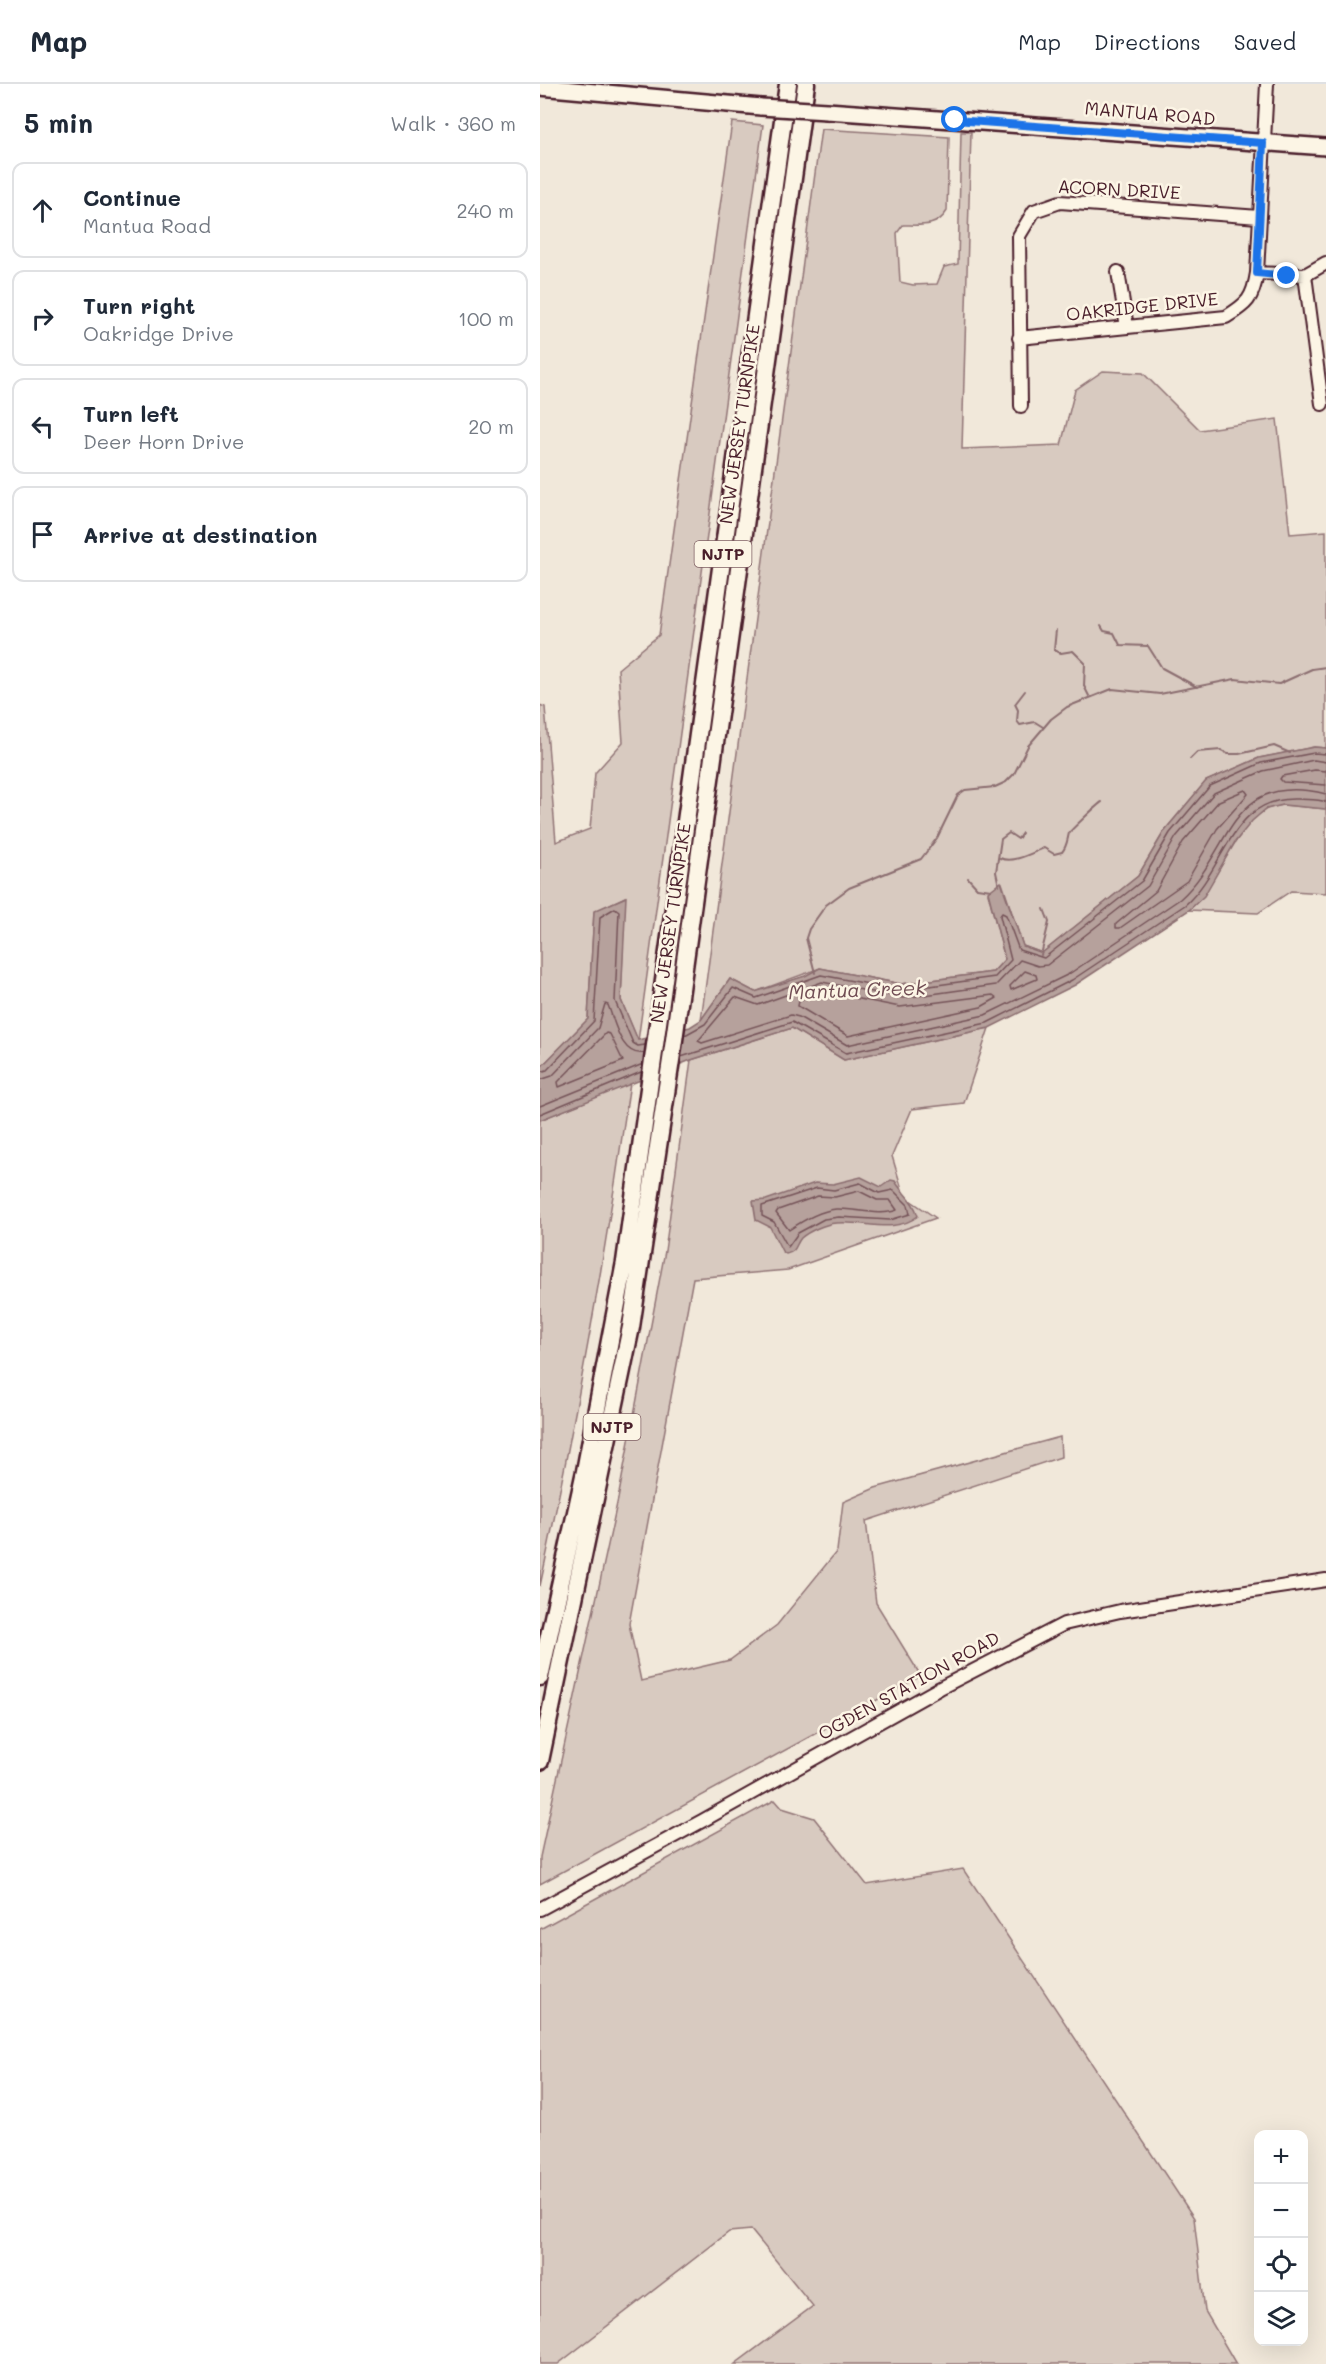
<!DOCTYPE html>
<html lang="en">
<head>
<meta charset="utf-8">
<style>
  :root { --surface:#fff; --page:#f6f6f7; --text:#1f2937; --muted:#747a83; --line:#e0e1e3 }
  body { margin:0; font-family:Mali,sans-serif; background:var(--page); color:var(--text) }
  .controls { position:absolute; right:18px; bottom:18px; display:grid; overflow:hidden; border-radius:12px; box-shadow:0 6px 24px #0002 }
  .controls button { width:54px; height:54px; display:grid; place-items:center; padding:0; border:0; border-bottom:2px solid var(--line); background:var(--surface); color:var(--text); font:30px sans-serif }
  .stop { position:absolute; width:18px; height:18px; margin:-14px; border:4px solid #1a73e8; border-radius:50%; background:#fff }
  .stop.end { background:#1a73e8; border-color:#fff; box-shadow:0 2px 6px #0008 }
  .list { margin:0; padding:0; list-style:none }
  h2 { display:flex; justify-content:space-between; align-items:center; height:78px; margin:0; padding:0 24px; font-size:26px }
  h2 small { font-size:20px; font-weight:400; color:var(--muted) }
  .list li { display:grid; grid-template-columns:39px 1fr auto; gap:18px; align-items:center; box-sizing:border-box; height:96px; margin:0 12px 12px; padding:0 12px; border:2px solid var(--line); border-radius:12px }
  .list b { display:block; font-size:22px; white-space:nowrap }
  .list p { margin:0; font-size:20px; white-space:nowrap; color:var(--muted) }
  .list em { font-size:20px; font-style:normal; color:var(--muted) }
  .icon { flex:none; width:33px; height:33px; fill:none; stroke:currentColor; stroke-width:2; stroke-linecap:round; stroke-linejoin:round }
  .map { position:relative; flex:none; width:786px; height:2280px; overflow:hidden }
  header { display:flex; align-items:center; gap:36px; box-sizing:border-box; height:84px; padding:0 30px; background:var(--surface); border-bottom:2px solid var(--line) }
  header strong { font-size:28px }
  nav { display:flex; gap:33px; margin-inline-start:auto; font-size:21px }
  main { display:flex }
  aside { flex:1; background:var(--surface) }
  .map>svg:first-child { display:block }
  .green { fill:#d8cac0; stroke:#917476; stroke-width:1.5 }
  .water { fill:#b6a19c; stroke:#8b6d6f; stroke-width:1.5 }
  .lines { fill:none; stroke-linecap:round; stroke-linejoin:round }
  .shore { stroke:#755358; stroke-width:1.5 }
  .stream { stroke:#8b6d6f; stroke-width:2 }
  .minor-casing { stroke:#4a1f2b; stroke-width:16 }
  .major-casing { stroke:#4a1f2b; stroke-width:20 }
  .highway-casing { stroke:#4a1f2b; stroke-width:21 }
  .minor { stroke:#fcf5e5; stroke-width:12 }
  .major { stroke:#fcf5e5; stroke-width:15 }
  .highway { stroke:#fcf5e5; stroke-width:16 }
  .major-bridge-casing { stroke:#4a1f2b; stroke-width:20; stroke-linecap:butt }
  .major-bridge { stroke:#fcf5e5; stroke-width:15 }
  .route { stroke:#1a73e8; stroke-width:8 }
  .labels { text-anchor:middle; stroke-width:5; stroke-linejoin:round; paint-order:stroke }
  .shield { fill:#fcf5e5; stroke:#7f5f63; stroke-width:1.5 }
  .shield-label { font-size:16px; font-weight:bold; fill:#4a1f2b }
  .street-label { font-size:18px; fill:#4a1f2b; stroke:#fcf5e5 }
  .water-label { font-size:20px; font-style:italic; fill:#704c53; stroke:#fcf5e5 }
</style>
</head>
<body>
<header>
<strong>Map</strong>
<nav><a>Map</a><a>Directions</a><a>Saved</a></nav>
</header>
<main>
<aside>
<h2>5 min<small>Walk · 360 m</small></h2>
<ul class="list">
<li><svg class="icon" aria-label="ahead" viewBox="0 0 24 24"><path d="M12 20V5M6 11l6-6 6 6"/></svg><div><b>Continue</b><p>Mantua Road</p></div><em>240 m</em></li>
<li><svg class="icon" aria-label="right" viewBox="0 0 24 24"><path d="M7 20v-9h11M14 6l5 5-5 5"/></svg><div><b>Turn right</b><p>Oakridge Drive</p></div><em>100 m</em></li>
<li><svg class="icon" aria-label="left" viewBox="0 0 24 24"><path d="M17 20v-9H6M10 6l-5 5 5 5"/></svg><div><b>Turn left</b><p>Deer Horn Drive</p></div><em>20 m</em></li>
<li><svg class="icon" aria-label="arrive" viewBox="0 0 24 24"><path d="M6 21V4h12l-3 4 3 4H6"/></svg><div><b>Arrive at destination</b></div></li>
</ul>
</aside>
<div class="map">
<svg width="786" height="2280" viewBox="0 0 786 2280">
  <rect width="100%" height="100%" fill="#f1e8da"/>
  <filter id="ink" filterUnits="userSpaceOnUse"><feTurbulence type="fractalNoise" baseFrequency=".0167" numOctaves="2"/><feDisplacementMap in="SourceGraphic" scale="12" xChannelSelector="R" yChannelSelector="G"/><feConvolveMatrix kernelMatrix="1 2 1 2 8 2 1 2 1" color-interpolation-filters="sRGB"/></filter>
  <g filter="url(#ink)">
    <path class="green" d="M192,38L223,41L98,957L81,916L85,813L54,828L48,935L0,984V621L5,623L16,758L50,745L55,689L83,658L78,585L119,551Z
      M281,45L409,53L407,127C397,144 380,141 363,141L357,149L360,198L373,201L397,200L404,183L418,180L421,48H431L422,365L521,361L535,306L563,287L603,289L660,346L737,335L750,450L786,447V664L774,663L719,674L666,697L625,746L598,792L502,869L483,862L462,799L448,809L465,875L453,888L361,900L280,884L215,908L190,895L161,936Z
      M743,721L786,725V809L751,807L718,829L649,826C679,799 693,745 725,726C730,723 737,722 743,721Z
      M252,944L304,976L449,944L424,1019L372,1025L352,1072L364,1112L396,1134L248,1186L153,1194L89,1540L101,1597L190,1576L237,1541L297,1467L303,1418L335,1404L520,1353L521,1373L326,1437L336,1519L381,1592L0,1800V1773L78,1415L125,1167L151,976Z
      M90,999C66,1168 36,1335 0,1502V1036Z
      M235,1716L242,1724L274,1734L327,1801L423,1785L654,2134L665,2227L696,2280H195L273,2222L211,2146L189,2148L18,2280H0V1845Z"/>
    <path class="water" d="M774,663L786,664V725L743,721L726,725L712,737L695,758L664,812L649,826L535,901L449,944L304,976L252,944L151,976L0,1036V984L48,935L54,827L86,813L81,916L98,956L150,943L161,936L190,895L215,908L265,892L280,884L361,900L453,888L465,875L448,808L461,798L483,862L502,869L598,792L625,746L666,697L719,674Z
      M321,1093L341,1103L351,1096L355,1097C363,1110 374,1117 378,1132C354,1151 323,1136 296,1139C285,1140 269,1147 261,1154C255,1161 257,1168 246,1170L242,1167L230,1143L216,1136L213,1117L226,1116L275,1099L293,1100Z"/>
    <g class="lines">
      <path class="shore" d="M786,678L774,676L723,687L674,709L636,753L608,802L507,881L498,882L480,876L456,901L363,914L282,898L218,921L195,913L158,957L162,959L251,931L259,933L307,961L445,931L529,890L640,815C693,768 687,686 786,710
        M786,687L775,686L742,692L740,695L743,698L786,701
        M705,706L708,710L677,745L647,797L580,844H576V840L616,807L643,758L679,717Z
        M485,887L496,891L497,895L471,906L470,902Z
        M284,908L360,923L453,911L457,914L441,923L308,952L258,922L259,917Z
        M66,949L70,950L83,977L19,1003L18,998Z
        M145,951L165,940L193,904L216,914L281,891L361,906L455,893L471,876L460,832L462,829L466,831L479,866L504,874L602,797L630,749L670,702L721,679L774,669L786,670
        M141,973L252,938L306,969L447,939L532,896L645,821C687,784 690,712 758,715C767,716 777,715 786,718
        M0,988L7,986L54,937L60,833L75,824L79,827L75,917L93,959L98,962L105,961
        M0,996L12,992L58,944L65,920L68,921C75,938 81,973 104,969
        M0,1022L103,980
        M0,1030L101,988
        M320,1099L339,1109L353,1106L368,1121L370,1130L350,1136L299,1133L284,1135L258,1149L248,1163L234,1138L222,1132V1122L277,1104L294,1106Z
        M319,1107L337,1116H350L357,1126C339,1133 315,1124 296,1125C279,1127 262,1137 249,1146L236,1129L238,1126L278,1112L295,1113Z"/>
      <path class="stream" d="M561,542L564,547L574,549L580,561L608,562L622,584L657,603
        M516,546L514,566L521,569L533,567L545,579L544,602L549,612
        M485,607L475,620L478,626L477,637L480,641L495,638L503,643
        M650,675L657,668L681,666L688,670H699L734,662L750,669
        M460,774C472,780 492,769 504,764L514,770L522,768C527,762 527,757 529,749C530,747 558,720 562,718
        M428,794L437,804L451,806
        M459,802L456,788L461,755L469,749L478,755L482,749
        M501,871L509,838L504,825
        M275,889L266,854L269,845L286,821L309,804L381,775L397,754L418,711L425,706L455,703L466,698L474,690L488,662L511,635L527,623L572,605L620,610L695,595L739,600L772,585L786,583"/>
      <defs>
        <path id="minor" d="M578,188L587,243
          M717,189L765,191L786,179
          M765,191L782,320
          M479,254L686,233C707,220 713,215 717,189L727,0
          M481,322L479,152L494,127L520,118L719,133
          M0,1825L162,1737L400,1604L524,1540L580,1527L786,1496"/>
        <path id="major" d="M0,3L221,23
          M287,27L786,63"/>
        <path id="highway" d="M0,1593L45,1387L85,1178L248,0
          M0,1677L91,1243L134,956L266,0"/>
      </defs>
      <use href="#minor" class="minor-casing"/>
      <use href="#major" class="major-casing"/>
      <use href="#highway" class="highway-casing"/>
      <use href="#minor" class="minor"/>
      <use href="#major" class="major"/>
      <use href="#highway" class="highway"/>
      <defs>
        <path id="major-bridge" d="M221,23L287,27"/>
      </defs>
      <use href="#major-bridge" class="major-bridge-casing"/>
      <use href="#major-bridge" class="major-bridge"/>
    </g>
  </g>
  <g class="lines" filter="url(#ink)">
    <path class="route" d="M415,36L723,59L717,189L747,192"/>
  </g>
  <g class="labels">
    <g class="shield">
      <rect x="154.5" y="457" width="57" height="26" rx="4.5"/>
      <rect x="43.5" y="1330" width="57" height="26" rx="4.5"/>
    </g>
    <g class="shield-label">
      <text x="183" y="476">NJTP</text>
      <text x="72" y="1349">NJTP</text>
    </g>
    <g class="street-label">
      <text transform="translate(610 30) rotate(5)" y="6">MANTUA ROAD</text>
      <text transform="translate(579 106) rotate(3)" y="6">ACORN DRIVE</text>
      <text transform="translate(602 223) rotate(-6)" y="6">OAKRIDGE DRIVE</text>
      <text transform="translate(200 340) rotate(-82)" y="6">NEW JERSEY TURNPIKE</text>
      <text transform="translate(131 839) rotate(-82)" y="6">NEW JERSEY TURNPIKE</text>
      <text transform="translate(369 1602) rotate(-29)" y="6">OGDEN STATION ROAD</text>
    </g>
    <g class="water-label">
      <text transform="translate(317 906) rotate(-2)" y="7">Mantua Creek</text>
    </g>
  </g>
</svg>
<div class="controls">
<button>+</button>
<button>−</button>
<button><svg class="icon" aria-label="locate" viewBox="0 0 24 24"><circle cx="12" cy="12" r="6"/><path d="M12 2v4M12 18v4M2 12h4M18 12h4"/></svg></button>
<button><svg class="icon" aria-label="layers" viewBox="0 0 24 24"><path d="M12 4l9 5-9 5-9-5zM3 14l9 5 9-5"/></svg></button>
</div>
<div class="stop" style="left:415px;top:36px"></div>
<div class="stop end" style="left:747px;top:192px"></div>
</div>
</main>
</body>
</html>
